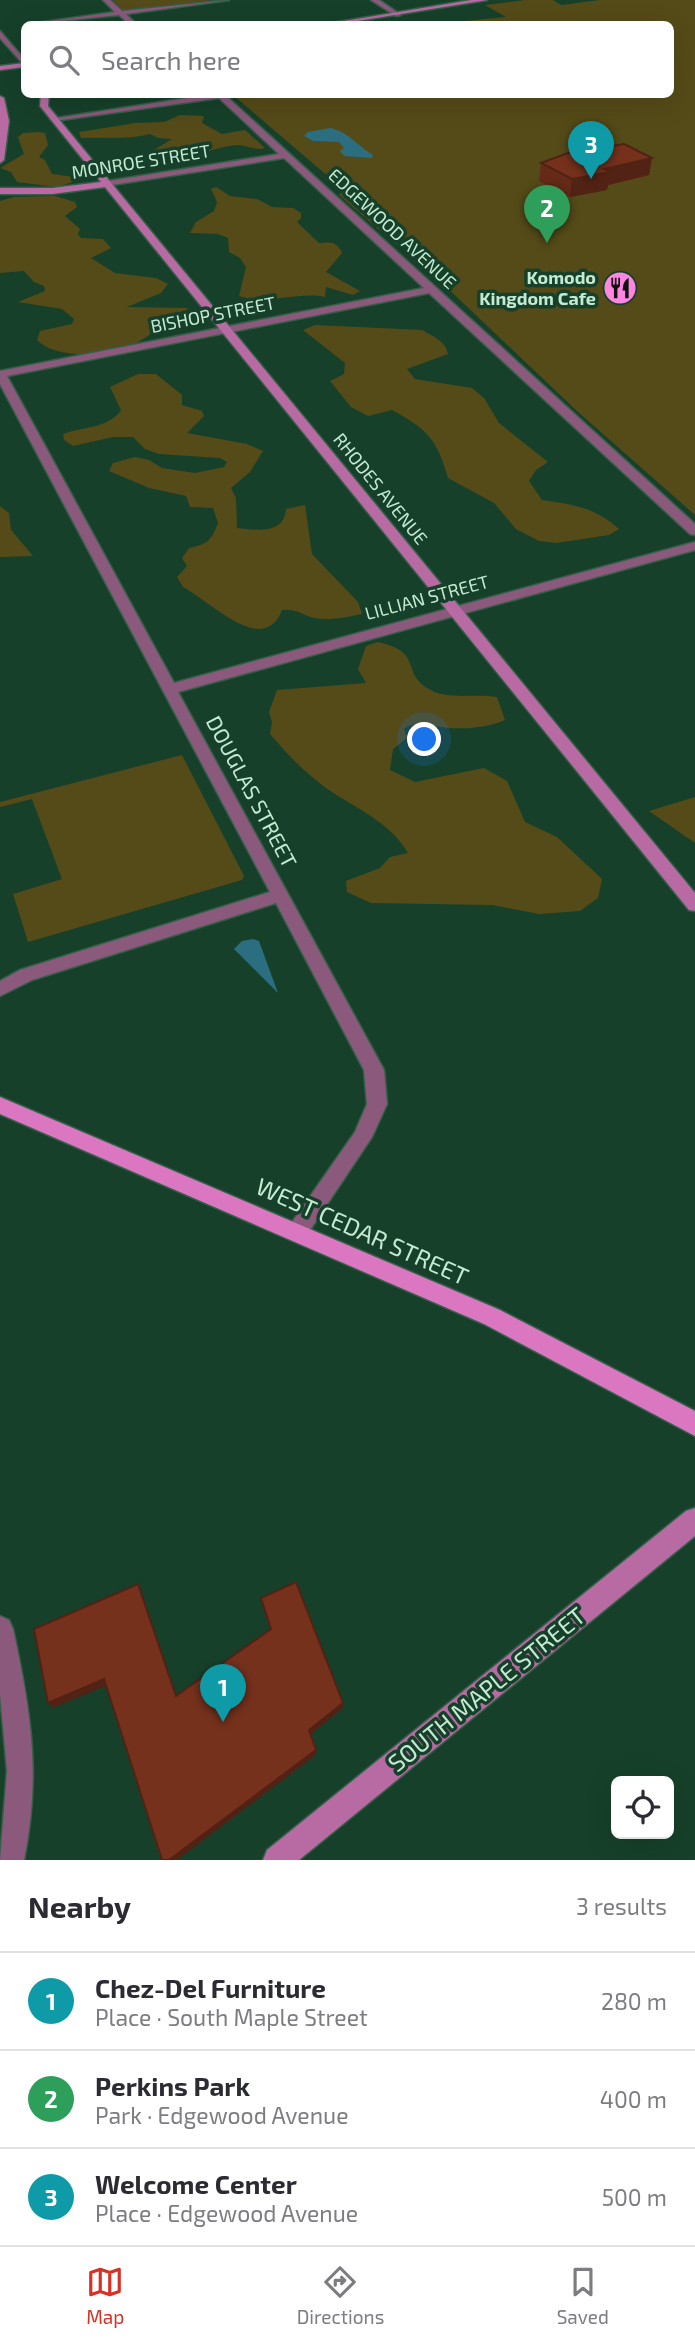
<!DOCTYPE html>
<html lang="en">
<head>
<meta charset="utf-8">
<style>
  :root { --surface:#fff; --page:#f7f7f7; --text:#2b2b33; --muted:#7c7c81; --line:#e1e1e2; --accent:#d93025 }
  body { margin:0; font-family:"Exo 2",sans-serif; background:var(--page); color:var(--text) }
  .controls { position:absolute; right:21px; bottom:21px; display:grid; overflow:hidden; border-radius:10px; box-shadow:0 7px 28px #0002 }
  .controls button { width:63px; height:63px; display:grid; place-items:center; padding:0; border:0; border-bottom:2px solid var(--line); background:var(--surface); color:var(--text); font:35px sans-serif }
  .you { position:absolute; left:425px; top:740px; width:24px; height:24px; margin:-18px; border:5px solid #fff; border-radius:50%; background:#1a73e8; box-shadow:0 0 0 10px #1a73e833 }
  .badge { display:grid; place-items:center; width:46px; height:46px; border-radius:50%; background:var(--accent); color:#fff; font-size:23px; font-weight:700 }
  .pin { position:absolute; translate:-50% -58px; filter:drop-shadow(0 2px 4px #0008) }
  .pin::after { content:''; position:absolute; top:37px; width:24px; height:21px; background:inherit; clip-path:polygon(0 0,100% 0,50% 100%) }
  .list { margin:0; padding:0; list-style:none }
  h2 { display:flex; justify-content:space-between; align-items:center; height:91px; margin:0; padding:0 28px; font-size:30px }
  h2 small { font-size:23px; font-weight:400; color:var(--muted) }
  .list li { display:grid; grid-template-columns:46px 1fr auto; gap:21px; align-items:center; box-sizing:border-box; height:98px; padding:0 28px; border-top:2px solid var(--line) }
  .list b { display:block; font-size:26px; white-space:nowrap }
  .list p { margin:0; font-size:23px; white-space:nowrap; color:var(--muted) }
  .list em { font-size:23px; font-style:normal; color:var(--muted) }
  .icon { flex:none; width:38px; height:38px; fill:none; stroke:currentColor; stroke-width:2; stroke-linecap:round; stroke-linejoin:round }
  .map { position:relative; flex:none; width:695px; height:1860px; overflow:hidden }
  .search { position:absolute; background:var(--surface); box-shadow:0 7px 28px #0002; left:21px; right:21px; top:21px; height:77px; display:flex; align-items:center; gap:18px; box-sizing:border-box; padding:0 24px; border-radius:10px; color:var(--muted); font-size:26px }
  .sheet { height:385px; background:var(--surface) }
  nav { display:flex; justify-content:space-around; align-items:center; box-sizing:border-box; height:98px; border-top:2px solid var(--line); background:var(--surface); font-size:19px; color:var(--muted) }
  nav a { display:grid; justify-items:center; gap:4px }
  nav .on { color:var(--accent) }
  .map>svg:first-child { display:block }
  .green { fill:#554b18 }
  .water { fill:#2b6e80 }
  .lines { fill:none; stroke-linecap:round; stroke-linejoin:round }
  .street-casing { stroke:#355f48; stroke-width:3 }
  .secondary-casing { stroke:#355f48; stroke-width:3 }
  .primary-casing { stroke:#355f48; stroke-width:3 }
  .street { fill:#8a597c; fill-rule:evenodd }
  .secondary { fill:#b86aa3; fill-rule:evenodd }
  .primary { fill:#db77c1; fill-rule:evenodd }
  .wall { fill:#652a18 }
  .shaded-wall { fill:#522214 }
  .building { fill:#75311c; stroke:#522214; stroke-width:2 }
  .labels { text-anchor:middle; stroke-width:7; stroke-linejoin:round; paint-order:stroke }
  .far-street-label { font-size:18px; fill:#c4ead2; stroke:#16402a }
  .far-poi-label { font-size:18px; font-weight:bold; fill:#c4ead2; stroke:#16402a; text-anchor:end }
  .street-label { font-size:21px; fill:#c4ead2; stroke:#16402a }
  .near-street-label { font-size:24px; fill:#c4ead2; stroke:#16402a }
</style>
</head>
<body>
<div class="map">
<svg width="695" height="1860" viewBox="0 0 695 1860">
  <rect width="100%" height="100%" fill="#16402a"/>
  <path class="green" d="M113,0H213L129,11H122Z
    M525,0H553L561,5L600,0H695V515L578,412L403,246L395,244L339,195L344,190L233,95L670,94V24H433L506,17L485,5Z
    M180,115L204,116L202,123L222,134L245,130L265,148C255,151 247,145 237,145C209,147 181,165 153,157L154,150L172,139L158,138L150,134C128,140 105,137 81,138L79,132L135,123L164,122Z
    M38,132L45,133L48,145L39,157L45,160L52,174L81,178L79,180L57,187L17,182L11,172L0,168L24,154L18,137L23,133Z
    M216,187L230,196L257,199L272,207L293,208L301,213V218L297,222L319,243C330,242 337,241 342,253L326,272L360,291L353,295L326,287L325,297C296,291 267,306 239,296L246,267L240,258L229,252L228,238L218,234L190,233L196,222L214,211L217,202L211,189Z
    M14,197L55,196L75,202L77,207L65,216L80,229L78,234L81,238L103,239L111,248L91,258L115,273L156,278L168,284L161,293L127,307L188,308L185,313C163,316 158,331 140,341C114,355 59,362 37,340L40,331L72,324L74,319L62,309L18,302L45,291L44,286L34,282L24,271L0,273V201Z
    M315,325L422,330C432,336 446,341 448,354L407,369L415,379L472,388L484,398L499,423L548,462L536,470L529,481L542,500C575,505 594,507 619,529L609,535L556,543L539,541L516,529L494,503L448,478C437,439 427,429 392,410L368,416L351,407L330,381L344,374L345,363L303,330Z
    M138,374H156L182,395V405L202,411L204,416L187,433L247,444L263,451L250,472L231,488L236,498L237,528C256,530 284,535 286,509L305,505L312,554L358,602L362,614C347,617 330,621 315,618C300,615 301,609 282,610C264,658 210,601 183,587L177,577L187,566L182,558L189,548C208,544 211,541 218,523L213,508L190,507L186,496L149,488L109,471L113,463L135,457L149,460L162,468L195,473L224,467L227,462L220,458L159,454L145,449L133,437H113L73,446L64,440L63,434C81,427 110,428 121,410L110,387Z
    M0,506L9,513L11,530L33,556L0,557Z
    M378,642C423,652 401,671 427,688C446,701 475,693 497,697L505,720C486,728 468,729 448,728C431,727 420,718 404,729L407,738L393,749L390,770L415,782L484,768L507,781L525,822L557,837L602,879L598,898L580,911L539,914L492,905L371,903L347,892L346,881L380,868L390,857L408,853C390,822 357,809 329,790C306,774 288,755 270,734L272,722L269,712L277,690L366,683L358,669L366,646Z
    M182,755L244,876L242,880L28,942L13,894L62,879L32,799L0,807V802Z
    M695,797V843L649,811Z"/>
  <path class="water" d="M330,128C347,131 358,146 373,155L372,158L344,156L340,151L344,148L339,142L313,141L304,136L308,132Z
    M253,939L259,941L278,993L234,949L242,941Z"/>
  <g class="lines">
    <defs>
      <path id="street" d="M103,0H110L122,11L229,0L126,14L136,24H129L119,15L29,24L115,12Z
        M371,0H379L401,15L396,16Z
        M0,31L24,59V65L0,38Z
        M214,94H224L695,524V535L690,534L429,293L7,376L174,683L695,542V550L178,692L384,1070L387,1104L372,1137L304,1239L297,1242L290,1239L286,1232L290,1225L355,1132L367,1104L364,1070L276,903L32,980L0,996V981L20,970L270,892L0,384V371L424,288L284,158L105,186L108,181L279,154L219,98L54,121L50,119Z
        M0,1616L9,1620L13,1629C31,1713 41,1774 24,1860H0L7,1771L0,1694Z"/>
      <path id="secondary" d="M471,0H487L339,24H326Z
        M24,63V67L0,70V66Z
        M41,94H49L48,106L57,117L695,893V911L689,910L105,187L52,194H0V188H52L101,182L40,106Z
        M0,96L4,98L9,121L4,160L0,163Z
        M695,1508V1536L299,1860H263L267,1850L686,1511Z"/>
      <path id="primary" d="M0,1097L500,1310L695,1411V1436L484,1324L0,1114Z"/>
    </defs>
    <use href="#street" class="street-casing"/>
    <use href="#secondary" class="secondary-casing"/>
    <use href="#primary" class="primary-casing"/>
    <use href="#street" class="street"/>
    <use href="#secondary" class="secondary"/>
    <use href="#primary" class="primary"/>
  </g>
  <path class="wall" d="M652,158L649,175L608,185L607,190L570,197L539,181L541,163Z"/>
  <path class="shaded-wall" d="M652,158L649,175L608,185L607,190L570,197L572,179L604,169Z
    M104,1679L108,1685L53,1708L48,1703Z
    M343,1703V1708L310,1735L309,1730Z
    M316,1750V1755L177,1860H169Z"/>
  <path class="building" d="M624,144L652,158L604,169L610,172L572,179L541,163L568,153Z
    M296,1582L343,1703L309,1730L316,1750L169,1860H162L104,1679L48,1703L34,1629L138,1584L176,1696L271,1629L261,1598Z"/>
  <defs>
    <symbol id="restaurant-disc" viewBox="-11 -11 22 22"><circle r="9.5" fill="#fe85e0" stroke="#16402a"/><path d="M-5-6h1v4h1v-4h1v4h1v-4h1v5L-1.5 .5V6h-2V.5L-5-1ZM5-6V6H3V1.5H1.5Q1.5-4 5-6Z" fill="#111"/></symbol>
  </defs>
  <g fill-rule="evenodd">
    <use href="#restaurant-disc" x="601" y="269" width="38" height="38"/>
  </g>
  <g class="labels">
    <g class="far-street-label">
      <text transform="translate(141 162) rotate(-9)" y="6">MONROE STREET</text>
      <text transform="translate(392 229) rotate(43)" y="6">EDGEWOOD AVENUE</text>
      <text transform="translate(213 315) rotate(-11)" y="6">BISHOP STREET</text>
      <text transform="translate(380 489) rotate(51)" y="6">RHODES AVENUE</text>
      <text transform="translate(427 598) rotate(-15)" y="6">LILLIAN STREET</text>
    </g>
    <g class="far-poi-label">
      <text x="596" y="284">Komodo<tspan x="596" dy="21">Kingdom Cafe</tspan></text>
    </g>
    <g class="street-label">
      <text transform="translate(251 792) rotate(62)" y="7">DOUGLAS STREET</text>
    </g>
    <g class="near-street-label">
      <text transform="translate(362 1232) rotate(24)" y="8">WEST CEDAR STREET</text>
      <text transform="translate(487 1690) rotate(-39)" y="8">SOUTH MAPLE STREET</text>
    </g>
  </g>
</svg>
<div class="controls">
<button><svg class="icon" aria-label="locate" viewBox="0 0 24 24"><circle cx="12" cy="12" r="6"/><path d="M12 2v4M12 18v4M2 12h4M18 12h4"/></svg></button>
</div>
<div class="you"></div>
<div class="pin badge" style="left:223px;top:1722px;background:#0f9aa8">1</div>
<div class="pin badge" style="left:547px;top:243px;background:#2e9e5b">2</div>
<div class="pin badge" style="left:591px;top:179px;background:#0f9aa8">3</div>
<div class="search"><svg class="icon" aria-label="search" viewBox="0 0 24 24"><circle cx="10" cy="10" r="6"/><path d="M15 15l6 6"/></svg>Search here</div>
</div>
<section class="sheet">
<h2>Nearby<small>3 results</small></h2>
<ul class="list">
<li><span class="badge" style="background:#0f9aa8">1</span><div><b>Chez-Del Furniture</b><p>Place · South Maple Street</p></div><em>280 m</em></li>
<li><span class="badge" style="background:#2e9e5b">2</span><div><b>Perkins Park</b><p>Park · Edgewood Avenue</p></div><em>400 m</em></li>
<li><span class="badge" style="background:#0f9aa8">3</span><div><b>Welcome Center</b><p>Place · Edgewood Avenue</p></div><em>500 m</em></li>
</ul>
</section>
<nav>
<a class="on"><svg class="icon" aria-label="map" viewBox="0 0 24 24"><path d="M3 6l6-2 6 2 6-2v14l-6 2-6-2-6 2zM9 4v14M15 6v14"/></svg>Map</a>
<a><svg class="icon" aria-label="directions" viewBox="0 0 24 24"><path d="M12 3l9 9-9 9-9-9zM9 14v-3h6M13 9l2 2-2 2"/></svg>Directions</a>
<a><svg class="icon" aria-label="saved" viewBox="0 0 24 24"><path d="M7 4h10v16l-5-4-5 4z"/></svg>Saved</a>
</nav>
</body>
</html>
